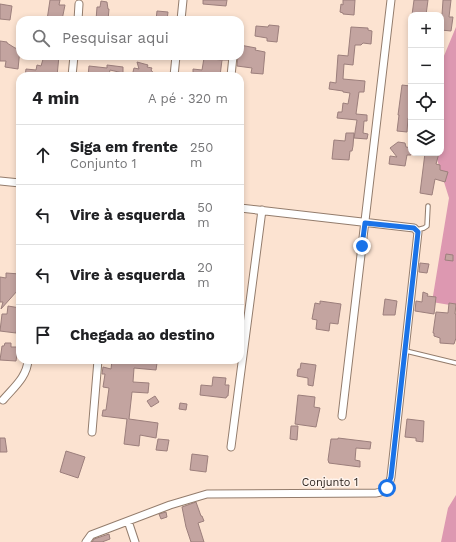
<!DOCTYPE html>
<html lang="pt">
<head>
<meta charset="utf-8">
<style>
  :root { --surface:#fff; --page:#f6f6f6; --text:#202124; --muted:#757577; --line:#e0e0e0 }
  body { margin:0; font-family:"Work Sans",sans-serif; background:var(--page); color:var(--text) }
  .controls { position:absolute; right:12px; top:12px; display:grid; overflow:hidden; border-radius:8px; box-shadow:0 2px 6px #0003 }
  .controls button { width:36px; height:36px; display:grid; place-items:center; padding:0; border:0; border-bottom:1px solid var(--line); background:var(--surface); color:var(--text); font:20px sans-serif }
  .stop { position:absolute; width:12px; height:12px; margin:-9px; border:3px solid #1a73e8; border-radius:50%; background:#fff }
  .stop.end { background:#1a73e8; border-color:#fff; box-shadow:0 1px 4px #0008 }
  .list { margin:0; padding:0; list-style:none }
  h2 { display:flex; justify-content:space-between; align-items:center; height:52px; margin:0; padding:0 16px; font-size:17px }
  h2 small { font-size:13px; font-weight:400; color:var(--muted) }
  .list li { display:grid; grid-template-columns:26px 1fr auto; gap:12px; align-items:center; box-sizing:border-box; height:60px; padding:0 16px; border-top:1px solid var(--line) }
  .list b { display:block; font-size:15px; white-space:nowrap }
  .list p { margin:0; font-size:13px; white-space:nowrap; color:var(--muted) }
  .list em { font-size:13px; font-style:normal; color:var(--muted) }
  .icon { flex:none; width:22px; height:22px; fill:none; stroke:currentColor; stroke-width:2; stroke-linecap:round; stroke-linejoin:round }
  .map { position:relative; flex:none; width:456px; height:542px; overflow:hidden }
  .search { position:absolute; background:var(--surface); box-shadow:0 2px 6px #0003; left:16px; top:16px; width:228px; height:44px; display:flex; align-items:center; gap:10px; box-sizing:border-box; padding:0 14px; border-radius:12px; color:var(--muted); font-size:15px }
  .panel { position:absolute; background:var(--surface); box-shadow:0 2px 6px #0003; left:16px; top:72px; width:228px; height:292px; border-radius:12px }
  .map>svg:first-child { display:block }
  .forest { fill:#dd98b1 }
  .building { fill:#c3a4a0; stroke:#9c7f7c }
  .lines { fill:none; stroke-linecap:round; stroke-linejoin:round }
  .lane-casing { stroke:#937c6c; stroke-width:5.5 }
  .street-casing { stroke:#937c6c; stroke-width:9 }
  .lane { stroke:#fff; stroke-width:3.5 }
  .street { stroke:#fff; stroke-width:7 }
  .route { stroke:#1a73e8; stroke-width:5 }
  .labels { text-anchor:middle; stroke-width:3; stroke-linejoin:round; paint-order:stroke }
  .street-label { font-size:11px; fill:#261d17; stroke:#fef3ec }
</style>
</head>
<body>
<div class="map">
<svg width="456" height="542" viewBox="0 0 456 542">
  <rect width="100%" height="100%" fill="#fce3d1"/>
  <path class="forest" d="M456,27V306L432,302L449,198L435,153H441V63Z
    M456,495V542H441L448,508Z"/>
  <path class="building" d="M50,0H60L59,5H65L62,20H47Z
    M203,0H227L226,6L203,4Z
    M343,0H355L354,15L343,14V13L340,12L341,4L343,5Z
    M414,0H428L426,15H412Z
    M443,0H451L449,17H453L451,31L441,30Z
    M101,1L107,2L108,9H109L108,20H96L97,7H100Z
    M0,4L12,6L10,20L0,19Z
    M157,11L168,12L167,20H156Z
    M269,25L279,26L277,42L267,41V38L255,36L256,26L268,27Z
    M351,27L368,28V30L372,31L371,44L363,43L361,45H355L353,65L344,64L343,79L365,81L364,92H359L356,114L367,115V121H364L363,133L368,134L367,139L354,138L357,120L337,118L338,112H342L343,103L348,104L350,93L343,92V91L329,89L330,82L336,83L338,55L348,56Z
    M0,41L7,42V43L15,48L20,49L18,69L5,67L6,61H0Z
    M240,45L256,48L255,50L265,52L263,74L251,73L252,68L237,66L238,56L240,57Z
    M44,56H59L57,76H25L26,69L36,70L37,65L41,66Z
    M221,56H228V60H222L220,76H193V69L202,70L204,58L221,60Z
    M137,62L148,65L147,67L152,68L151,70L156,76H132L134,68L139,69Z
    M107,65L123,67V73L110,70L109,75L107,76H88L89,66L107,68Z
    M402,85L410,86V89H411V119L408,118L407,132L397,131L399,115H398Z
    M346,133H354L353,146L352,151H350L349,160L332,159L334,140L345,141Z
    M398,142L405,143L406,147L411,148V155H407L405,166L389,164L390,156L397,157L390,148Z
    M425,153H439L436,164L440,165V170L448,172L445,182L435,179L432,195L420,193Z
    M446,254L453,255V261L445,260Z
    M420,263L429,264L427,273L419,272Z
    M6,273L20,274V291L18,290L1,309L3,302H0V277L6,278Z
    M423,292L428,294L427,296L436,297L434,314L415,311L416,301L422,302Z
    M385,299L397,301L395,315H383Z
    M320,301L341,304L338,324L330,323L329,331L316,329L317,320L312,319L315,303L320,304Z
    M449,303L456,304L455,314H456V338L454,344L440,343V338L434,336V333H433L436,312L448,313Z
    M8,306L20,308V321H18L16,333L0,331L2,314H7Z
    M5,343H11V347H18L16,361L0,360L2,346H4Z
    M112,360H138V362L157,363L156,370L134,368L133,382L149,383L148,393L132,392L129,419L158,423L156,438L140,435L139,446L124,444L127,419L102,416L103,410H106L109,388L103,387L105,374H102L103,367L111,369Z
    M301,363L316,365L313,386L308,385V378L297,376L298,369H300Z
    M213,377L226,378L225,385H229L228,396H227L226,398L200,395L201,385L212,386Z
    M298,395L315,397L314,407L320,408L316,427L295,424Z
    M155,396L159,402L151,407L147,401Z
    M180,403L187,404L186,410L179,409Z
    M407,419L424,421L423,442L416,441V438L405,437Z
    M291,426H298L297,440L290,439Z
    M0,438H5L7,452H0Z
    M338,438L371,442L370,449L356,448L355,460L360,461V467L329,463L328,460L331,439H338Z
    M158,439L169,440L167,451L156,450Z
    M66,451L85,457L78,478L60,472Z
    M192,454L208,456L206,472L190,470Z
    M196,502L201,516H202L204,521L198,523L204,542H191L186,527L182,507Z
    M166,512L167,517L161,519L159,514Z
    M109,534L110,539L102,542H92L94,539Z"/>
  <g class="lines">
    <defs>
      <path id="lane" d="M417,230L424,228L427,226L428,206
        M406,351L456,363"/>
      <path id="street" d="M78,20L79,4
        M181,20L183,0
        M72,76L74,56
        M174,76L176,56
        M231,76L233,56
        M0,181L20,183
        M3,400C14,387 27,377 28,360
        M342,416L391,0
        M92,432L98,360
        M231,447L262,210
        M128,521L135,542
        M86,542L91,535L170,505L207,494L376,493C386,492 389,486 391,477L418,232L414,228L240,208"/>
    </defs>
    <use href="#lane" class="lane-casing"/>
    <use href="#street" class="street-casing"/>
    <use href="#lane" class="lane"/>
    <use href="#street" class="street"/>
  </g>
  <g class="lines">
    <path class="route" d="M362,246L365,223L414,228L418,232L391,477L387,488"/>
  </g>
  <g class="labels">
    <g class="street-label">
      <text x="330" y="486">Conjunto 1</text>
    </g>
  </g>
</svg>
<div class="controls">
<button>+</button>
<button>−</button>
<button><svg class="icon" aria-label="locate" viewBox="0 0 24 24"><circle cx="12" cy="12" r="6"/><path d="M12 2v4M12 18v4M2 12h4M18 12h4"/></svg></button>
<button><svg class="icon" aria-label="layers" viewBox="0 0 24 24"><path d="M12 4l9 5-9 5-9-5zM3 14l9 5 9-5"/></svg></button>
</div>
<div class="stop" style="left:387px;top:488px"></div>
<div class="stop end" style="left:362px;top:246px"></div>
<div class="search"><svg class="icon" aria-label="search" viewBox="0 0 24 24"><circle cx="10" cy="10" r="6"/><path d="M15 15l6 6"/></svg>Pesquisar aqui</div>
<section class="panel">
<h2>4 min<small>A pé · 320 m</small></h2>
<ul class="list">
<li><svg class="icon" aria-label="ahead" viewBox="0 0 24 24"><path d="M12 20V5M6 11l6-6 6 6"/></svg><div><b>Siga em frente</b><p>Conjunto 1</p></div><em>250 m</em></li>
<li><svg class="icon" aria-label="left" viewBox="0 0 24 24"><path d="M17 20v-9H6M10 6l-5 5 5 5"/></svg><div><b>Vire à esquerda</b></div><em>50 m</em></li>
<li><svg class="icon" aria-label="left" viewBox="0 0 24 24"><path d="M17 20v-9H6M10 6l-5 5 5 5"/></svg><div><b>Vire à esquerda</b></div><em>20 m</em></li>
<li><svg class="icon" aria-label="arrive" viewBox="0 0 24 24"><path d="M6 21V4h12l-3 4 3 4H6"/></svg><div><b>Chegada ao destino</b></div></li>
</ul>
</section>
</div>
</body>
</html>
